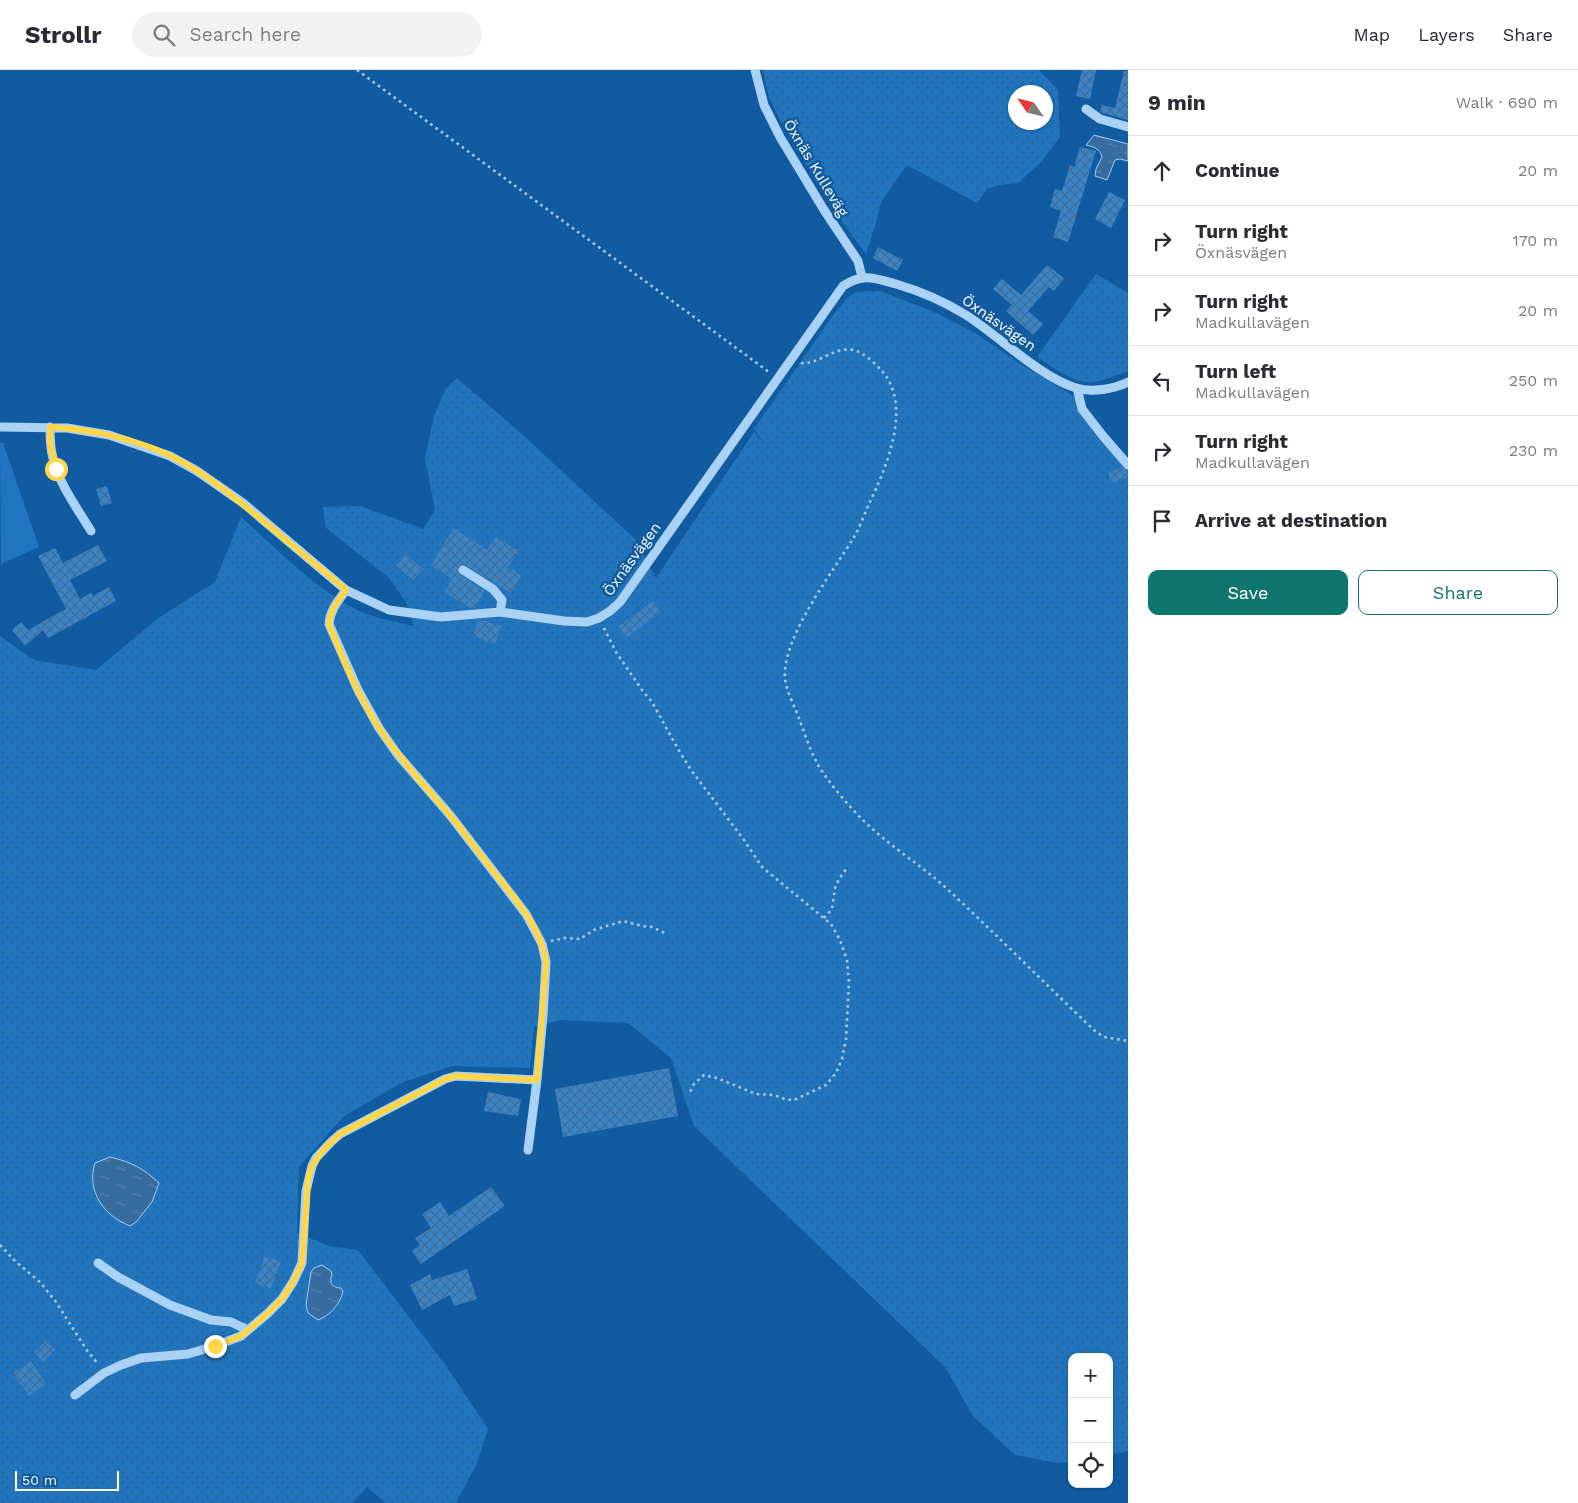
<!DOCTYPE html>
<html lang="en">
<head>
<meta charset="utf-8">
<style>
  :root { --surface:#fff; --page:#f2f2f3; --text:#2b2b33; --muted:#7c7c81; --line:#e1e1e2; --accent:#0f766e }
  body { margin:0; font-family:"Work Sans",sans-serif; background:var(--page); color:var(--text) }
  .controls { position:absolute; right:15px; bottom:15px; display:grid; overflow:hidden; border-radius:10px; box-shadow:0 1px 4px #0004 }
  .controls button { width:45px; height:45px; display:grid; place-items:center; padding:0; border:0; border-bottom:1px solid var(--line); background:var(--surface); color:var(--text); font:25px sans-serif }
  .compass { position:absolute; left:1008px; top:15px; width:45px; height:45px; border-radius:50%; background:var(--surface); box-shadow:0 1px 4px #0004; rotate:305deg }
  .scale { position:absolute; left:15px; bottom:12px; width:104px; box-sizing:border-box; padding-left:5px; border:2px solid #fff; border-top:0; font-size:14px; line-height:18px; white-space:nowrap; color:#fff; -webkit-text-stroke:4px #115ca1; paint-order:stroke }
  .stop { position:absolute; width:15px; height:15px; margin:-11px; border:4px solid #ffd54a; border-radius:50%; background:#fff }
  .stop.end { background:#ffd54a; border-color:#fff; box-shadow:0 1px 5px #0008 }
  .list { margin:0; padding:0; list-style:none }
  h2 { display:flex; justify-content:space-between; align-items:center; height:65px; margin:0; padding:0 20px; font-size:21px }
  h2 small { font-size:16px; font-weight:400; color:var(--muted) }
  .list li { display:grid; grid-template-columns:32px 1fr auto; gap:15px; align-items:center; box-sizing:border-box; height:70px; padding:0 20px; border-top:1px solid var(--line) }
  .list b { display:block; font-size:19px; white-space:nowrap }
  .list p { margin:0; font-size:16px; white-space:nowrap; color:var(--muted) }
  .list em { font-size:16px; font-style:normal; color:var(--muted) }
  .actions { display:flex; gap:10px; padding:15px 20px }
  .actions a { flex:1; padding:11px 0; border:1px solid var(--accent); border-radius:10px; text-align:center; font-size:18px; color:var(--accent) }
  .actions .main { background:var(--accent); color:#fff }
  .icon { flex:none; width:28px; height:28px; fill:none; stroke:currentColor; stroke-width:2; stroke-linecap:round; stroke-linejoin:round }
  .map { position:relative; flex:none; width:1128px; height:1433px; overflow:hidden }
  header { display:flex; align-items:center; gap:30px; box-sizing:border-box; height:70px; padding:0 25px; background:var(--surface); border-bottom:1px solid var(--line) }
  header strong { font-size:24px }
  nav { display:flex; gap:28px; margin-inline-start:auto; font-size:18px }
  .search { width:350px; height:45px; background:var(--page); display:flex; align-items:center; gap:12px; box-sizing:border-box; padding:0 18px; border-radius:28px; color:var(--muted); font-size:19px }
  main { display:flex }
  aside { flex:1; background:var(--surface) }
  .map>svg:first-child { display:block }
  .grass { fill:url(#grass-dots); fill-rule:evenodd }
  .pitch { fill:#2075be }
  .water { fill:url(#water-ripples); stroke:#9ccef8 }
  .building { fill:url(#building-cross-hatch) }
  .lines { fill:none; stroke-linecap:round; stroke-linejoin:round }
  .path { stroke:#aad2f5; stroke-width:2.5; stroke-dasharray:2.5 4; stroke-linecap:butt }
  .minor { stroke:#aad2f5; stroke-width:9 }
  .route { stroke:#ffd54a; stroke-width:6 }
  .labels { text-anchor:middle; stroke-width:5; stroke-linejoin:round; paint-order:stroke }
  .street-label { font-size:15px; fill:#fff; stroke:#115ca1 }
</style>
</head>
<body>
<header>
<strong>Strollr</strong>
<div class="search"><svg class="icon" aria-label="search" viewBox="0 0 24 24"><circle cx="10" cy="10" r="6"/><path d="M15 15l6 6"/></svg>Search here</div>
<nav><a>Map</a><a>Layers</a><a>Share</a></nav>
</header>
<main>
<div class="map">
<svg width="1128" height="1433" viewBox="0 0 1128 1433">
  <defs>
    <pattern id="grass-dots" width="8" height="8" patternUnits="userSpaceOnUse" patternTransform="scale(1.25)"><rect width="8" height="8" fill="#2075be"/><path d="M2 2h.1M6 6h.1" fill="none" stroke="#366085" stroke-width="1.8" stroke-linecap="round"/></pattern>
    <pattern id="water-ripples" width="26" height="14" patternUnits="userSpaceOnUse" patternTransform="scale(1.25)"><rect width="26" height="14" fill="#376c9e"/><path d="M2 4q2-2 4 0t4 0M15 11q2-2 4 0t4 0" fill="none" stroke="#5582ad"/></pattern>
    <pattern id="building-cross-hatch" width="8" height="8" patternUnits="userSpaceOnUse" patternTransform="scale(1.25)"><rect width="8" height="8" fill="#3a85c8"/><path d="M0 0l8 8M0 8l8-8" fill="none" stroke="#416e96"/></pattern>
  </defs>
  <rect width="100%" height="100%" fill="#115ca1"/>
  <path class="grass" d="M763,0H1039L1058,20L1060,67L1041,92L1018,113L999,115L987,119L977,133L907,95L881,132L875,156L866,184L846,157L795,77L781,52L769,27ZM1016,22H1046V52H1016Z
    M1096,204L1128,223V301C1117,305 1105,310 1094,312C1072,314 1055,298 1037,287Z
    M880,221L934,242L975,263L1022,295L1080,330L1128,392V1381L1109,1385V1287H1072V1391L1059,1393L1015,1385L973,1346L945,1297L694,1056L671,988L628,953L561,950L534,957L530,998L452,996L403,1012L344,1046L299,1097L297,1163L329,1176L358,1180L444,1293L488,1359L477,1393L456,1433H386L367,1417L352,1433H0V566L34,590L96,600L157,549L215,512L241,447C275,477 308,512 348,535C368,547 392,551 414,556L406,532L389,508L326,458L323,437L360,436L423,459L435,440L425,388L434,346L446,318L457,308L523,365L635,469L656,508L754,362L765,374L754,359L832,247L847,228L856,222ZM159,1114L156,1120L95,1127L94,1117Z"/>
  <path class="pitch" d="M0,373H3L39,477L1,494Z"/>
  <path class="water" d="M1094,65L1128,74V91L1120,89L1115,90L1107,110L1095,106L1096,99L1102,87C1100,78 1093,77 1086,75Z
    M110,1087C131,1092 143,1098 159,1113L152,1132L136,1152L130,1156C104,1146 86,1121 95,1093Z
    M322,1195L331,1201L332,1204C329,1213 332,1218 341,1218L343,1222C339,1236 330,1245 318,1250L308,1243L306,1235L311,1202L314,1198Z"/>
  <path class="building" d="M1082,0H1096L1090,29L1076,26Z
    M1124,1H1128V50L1100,42L1102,35L1115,38Z
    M1080,77L1096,81L1068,172L1053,167L1061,141L1050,137L1055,119L1062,121L1070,95L1074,97Z
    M1109,122L1125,130L1111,158L1095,149Z
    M878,177L903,190L897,201L873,188Z
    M1047,195L1064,208L1054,221L1049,217L1028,241L1043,254L1033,265L1006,241L1012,235L993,219L1002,209L1021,225Z
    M1122,397L1126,401L1128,407L1112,413L1108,403Z
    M107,416L112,433L101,436L96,419Z
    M454,458L487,480L496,467L518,481L508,497L521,506L511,523L463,494L458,497V503L485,521L475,538H470L444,522L452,509L431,495Z
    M98,475L107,491L70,510L80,529L91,523L93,526L109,517L116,531L48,568L43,560L25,576L12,560L21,552L28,560L66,539L38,486L55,478L63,493Z
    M405,484L423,499L413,510L396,496Z
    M653,531L661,542L626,568L618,557Z
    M478,550H483L501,556L495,574L473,566Z
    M669,998L678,1046L563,1067L555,1019Z
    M488,1022L521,1029L518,1046L484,1041Z
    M491,1117L505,1136L421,1194L412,1181L420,1175L415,1168L431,1158L422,1144L440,1132L449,1146Z
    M265,1186L281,1192L271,1219L255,1213Z
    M467,1199L477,1229L454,1236L450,1225L422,1240L410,1215L430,1204L432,1210Z
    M46,1271L55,1280L43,1292L34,1282Z
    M31,1291L46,1314L29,1326L13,1303Z"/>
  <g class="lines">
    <path class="path" d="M357,0L769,302
      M801,293C818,295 834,276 853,280C864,282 874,293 882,301C913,336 886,398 869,434C864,445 860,457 854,467C833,502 782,567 785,608C786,621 796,639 800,651C805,665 810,680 817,693C827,711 851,739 866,753C890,776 919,794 944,816C995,863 1044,913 1095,961L1104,967L1128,971
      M604,558L616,582L642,620L652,632L678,679L691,700L744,770L762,797L831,854L840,870L847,890L849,912L846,969L842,989L836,1003L826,1015L794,1030L785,1029L774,1025L756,1024L717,1008L704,1005L694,1014L689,1024
      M824,848L832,839L835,818L839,809L847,798
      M551,871L565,868L580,869L594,860L623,851L642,856L652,857L665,863
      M0,1175L15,1191L40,1212L56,1232L86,1279L98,1294"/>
    <path class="minor" d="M755,0L764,35L780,67L824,140L858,191L862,207
      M1086,39L1100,49L1128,57
      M1077,318L1082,339L1103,366L1128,395
      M0,357L67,358L109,365L170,386L197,401L243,433L346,520L389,540L441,547L500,542L564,551L587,552L599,548L610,541L620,532L843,216C863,203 874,208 896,214C920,221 945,232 966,245C999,266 1040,307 1076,318C1092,323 1114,319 1128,312
      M50,357C50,367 50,378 53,388C59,414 77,438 91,461
      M463,500L493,519L502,530L500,542
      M346,520C338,531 330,540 329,554L358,620L379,658L398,685L450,745L526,844L542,874L546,892L543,946L537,1010L528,1080
      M98,1193L118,1207L170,1235L211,1250L231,1252L248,1260
      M75,1325L104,1303L121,1295L141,1288L188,1284L215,1276L241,1266L267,1244L282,1229L293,1212L302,1193L306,1121L312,1096L316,1088L331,1072L340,1064L445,1009L456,1006L537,1010"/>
  </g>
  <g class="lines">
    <path class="route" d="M56,399L50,374V357C90,359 135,369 171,386C211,406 245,436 279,464C301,483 324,501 346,520C338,531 330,540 329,554C347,600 367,647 399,685C414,705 432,724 448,743C464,762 478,782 493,801C514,828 541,856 546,892L537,1010L456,1006L445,1009L340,1064L323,1080L312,1096L308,1109L302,1193L293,1212L282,1229L267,1244L241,1266L215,1276"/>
  </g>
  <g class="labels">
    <g class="street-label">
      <text transform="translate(816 98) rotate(59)" y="5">Öxnäs Kulleväg</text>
      <text transform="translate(999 253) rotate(35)" y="5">Öxnäsvägen</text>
      <text transform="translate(632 489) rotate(-54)" y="5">Öxnäsvägen</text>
    </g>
  </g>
</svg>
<div class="controls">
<button>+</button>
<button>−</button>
<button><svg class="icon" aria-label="locate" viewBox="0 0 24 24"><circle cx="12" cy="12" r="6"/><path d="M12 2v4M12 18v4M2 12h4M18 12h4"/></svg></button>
</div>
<svg class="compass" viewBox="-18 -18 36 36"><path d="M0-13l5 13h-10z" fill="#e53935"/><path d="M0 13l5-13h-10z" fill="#7c7c81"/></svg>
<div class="scale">50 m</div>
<div class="stop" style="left:56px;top:399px"></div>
<div class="stop end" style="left:215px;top:1276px"></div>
</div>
<aside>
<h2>9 min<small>Walk · 690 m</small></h2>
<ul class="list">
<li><svg class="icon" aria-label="ahead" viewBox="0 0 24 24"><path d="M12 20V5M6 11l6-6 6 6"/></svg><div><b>Continue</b></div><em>20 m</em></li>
<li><svg class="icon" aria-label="right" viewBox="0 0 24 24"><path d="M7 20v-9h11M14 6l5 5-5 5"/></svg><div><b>Turn right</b><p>Öxnäsvägen</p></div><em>170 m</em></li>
<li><svg class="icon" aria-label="right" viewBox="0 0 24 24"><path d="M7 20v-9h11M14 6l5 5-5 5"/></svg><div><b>Turn right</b><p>Madkullavägen</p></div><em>20 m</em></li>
<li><svg class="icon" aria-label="left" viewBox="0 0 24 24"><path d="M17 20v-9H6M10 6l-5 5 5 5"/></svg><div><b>Turn left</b><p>Madkullavägen</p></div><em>250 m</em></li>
<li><svg class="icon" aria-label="right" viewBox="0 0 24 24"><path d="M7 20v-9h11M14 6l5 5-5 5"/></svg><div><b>Turn right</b><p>Madkullavägen</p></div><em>230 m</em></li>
<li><svg class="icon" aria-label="arrive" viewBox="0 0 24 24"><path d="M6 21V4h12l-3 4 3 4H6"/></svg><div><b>Arrive at destination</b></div></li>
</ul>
<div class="actions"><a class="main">Save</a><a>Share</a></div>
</aside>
</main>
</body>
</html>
